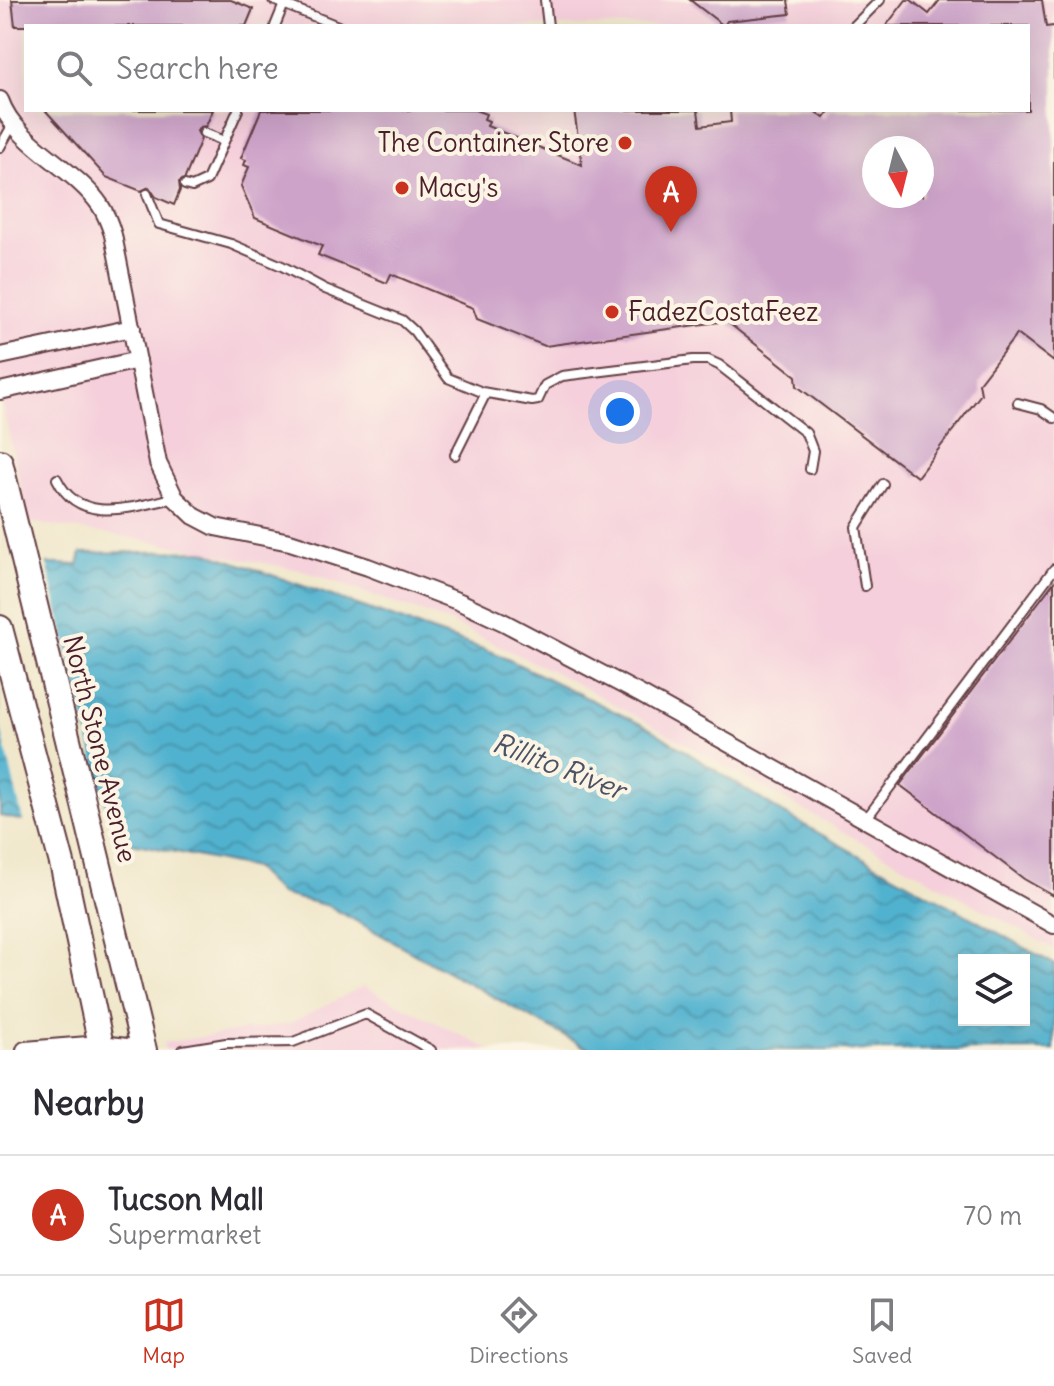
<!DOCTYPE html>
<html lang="en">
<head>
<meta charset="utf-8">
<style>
  :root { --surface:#fff; --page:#f7f7f7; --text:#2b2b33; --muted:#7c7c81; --line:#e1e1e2; --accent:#c8321e }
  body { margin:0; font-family:Delius,sans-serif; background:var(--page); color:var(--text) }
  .controls { position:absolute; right:24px; bottom:24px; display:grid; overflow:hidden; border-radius:0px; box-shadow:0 8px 32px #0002 }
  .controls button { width:72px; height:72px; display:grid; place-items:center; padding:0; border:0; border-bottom:2px solid var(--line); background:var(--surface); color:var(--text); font:40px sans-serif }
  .compass { position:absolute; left:862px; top:136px; width:72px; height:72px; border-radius:50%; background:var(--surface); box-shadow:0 8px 32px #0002; rotate:173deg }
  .you { position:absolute; left:620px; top:412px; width:28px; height:28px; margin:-20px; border:6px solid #fff; border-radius:50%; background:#1a73e8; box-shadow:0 0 0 12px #1a73e833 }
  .badge { display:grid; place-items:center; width:52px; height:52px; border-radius:50%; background:var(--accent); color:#fff; font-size:26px; font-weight:700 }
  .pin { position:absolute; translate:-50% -66px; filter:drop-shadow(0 2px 4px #0008) }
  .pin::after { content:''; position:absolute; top:42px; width:28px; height:24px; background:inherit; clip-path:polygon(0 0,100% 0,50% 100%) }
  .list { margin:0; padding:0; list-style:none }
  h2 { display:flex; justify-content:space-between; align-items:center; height:104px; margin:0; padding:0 32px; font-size:34px }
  h2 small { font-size:26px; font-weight:400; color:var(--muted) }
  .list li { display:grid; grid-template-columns:52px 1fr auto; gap:24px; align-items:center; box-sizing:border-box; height:120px; padding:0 32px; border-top:2px solid var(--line) }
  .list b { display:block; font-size:30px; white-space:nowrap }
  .list p { margin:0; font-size:26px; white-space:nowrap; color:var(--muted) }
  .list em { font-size:26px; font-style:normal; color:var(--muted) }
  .icon { flex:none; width:44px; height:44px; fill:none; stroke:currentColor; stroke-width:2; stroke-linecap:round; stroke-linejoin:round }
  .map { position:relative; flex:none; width:1054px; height:1050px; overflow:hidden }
  .search { position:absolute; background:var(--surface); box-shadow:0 8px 32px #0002; left:24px; right:24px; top:24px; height:88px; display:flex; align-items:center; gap:20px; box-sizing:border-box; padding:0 28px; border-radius:0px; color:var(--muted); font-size:30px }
  .sheet { height:224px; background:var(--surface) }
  nav { display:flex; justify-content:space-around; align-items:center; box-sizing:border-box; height:112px; border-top:2px solid var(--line); background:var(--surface); font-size:22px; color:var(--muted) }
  nav a { display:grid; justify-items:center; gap:4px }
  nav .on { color:var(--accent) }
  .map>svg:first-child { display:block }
  .built { fill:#f5cfdb; fill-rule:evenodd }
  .water { fill:url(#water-waves); stroke:#4e687d; stroke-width:2; fill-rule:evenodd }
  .pier { fill:#f0e7cb }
  .building { fill:#cda3c9; fill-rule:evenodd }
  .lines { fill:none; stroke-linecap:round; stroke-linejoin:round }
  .service-casing { stroke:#633d43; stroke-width:12 }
  .minor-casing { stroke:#633d43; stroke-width:20 }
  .secondary-casing { stroke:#633d43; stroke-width:28 }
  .service { stroke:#fff; stroke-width:8 }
  .minor { stroke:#fff; stroke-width:16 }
  .secondary { stroke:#fff; stroke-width:24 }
  .poi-dot { fill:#c8321e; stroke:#fcf5e5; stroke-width:3 }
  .labels { text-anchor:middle; stroke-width:8; stroke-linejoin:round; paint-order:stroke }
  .poi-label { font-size:26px; fill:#4a1f2b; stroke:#fcf5e5; text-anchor:start }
  .street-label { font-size:26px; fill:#4a1f2b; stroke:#fcf5e5 }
  .water-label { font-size:28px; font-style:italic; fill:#4c5264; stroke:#fcf5e5 }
</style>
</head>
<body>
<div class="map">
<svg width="1054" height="1050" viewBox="0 0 1054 1050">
  <defs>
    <pattern id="water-waves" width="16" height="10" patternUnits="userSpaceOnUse" patternTransform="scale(2)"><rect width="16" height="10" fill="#51b2cf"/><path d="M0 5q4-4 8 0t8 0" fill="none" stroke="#4590a8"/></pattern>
  </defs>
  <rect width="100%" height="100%" fill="#fcf5e5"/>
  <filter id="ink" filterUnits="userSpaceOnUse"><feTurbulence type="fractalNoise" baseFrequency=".0125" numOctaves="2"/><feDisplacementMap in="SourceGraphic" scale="16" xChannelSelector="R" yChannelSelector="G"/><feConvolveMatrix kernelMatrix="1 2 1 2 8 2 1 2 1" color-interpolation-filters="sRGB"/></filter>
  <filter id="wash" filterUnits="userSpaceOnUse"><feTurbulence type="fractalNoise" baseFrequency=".006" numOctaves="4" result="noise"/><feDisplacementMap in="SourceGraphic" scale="32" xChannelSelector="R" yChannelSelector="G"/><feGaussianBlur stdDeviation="1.8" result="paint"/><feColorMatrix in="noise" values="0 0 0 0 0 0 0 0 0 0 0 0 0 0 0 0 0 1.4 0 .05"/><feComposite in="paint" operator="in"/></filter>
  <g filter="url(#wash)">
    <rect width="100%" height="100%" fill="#f0e7cb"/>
    <path class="built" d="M0,0H1054V949L570,680L450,622L300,570L127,537L29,522L0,396ZM26,26H1028V110H26ZM874,148H922V196H874Z
      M363,986L491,1050H165L163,1043L291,1023Z"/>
    <path class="water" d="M203,551L497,654L649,728L781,812L1054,964V1050H590L329,906L280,894L254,868L0,816V562L78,565L81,553ZM964,960H1024V1020H964Z"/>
    <path class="pier" d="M0,558L46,560L114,844L24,825L0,724Z"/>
    <g id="blocks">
      <path class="building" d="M12,0H231L253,9L246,26H15Z
        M690,0H788L790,14L727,21L724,26Z
        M906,0H911L929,14L940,0H1042L1046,27L1054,26V362L1017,334L979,383L981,394L917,477L797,386L796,376L726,321L545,346L477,319L473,308L391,274L387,283L318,255L322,246L255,218L241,186L249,167L244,165L246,160L241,158L261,110H475L486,114L484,119L489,121L487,126L582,165L574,110H698L700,126L731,122L730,110H813L824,118L830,110H1028V26H886ZM874,148H922V196H874Z
        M45,110H213L206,126L200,127L197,131L201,139L185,178L179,182L180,190L174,205L156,197L149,187L141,191L106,177Z
        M1054,582V896L1024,879L900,785Z"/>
    </g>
  </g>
  <g filter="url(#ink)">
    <use href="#blocks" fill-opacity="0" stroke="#633d43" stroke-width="2"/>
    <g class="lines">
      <defs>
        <path id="service" d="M273,0L338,26
          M545,0L548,26
          M275,26L284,4
          M854,26L880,0
          M204,133L224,141
          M0,147L13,124
          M185,185L192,187L207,180L238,110
          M147,194L159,224L231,244L282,266L325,289L402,320L414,331L448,378L482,392L532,401L538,400L545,385L562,376L693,360H708L719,365L806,433L813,451L810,469
          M1018,403L1041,409L1054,418
          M455,455L486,393
          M57,479C80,527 134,506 175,498
          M865,586L856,527L883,484
          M866,819L1054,569
          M183,1050L226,1043L293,1042L366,1014L431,1050"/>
        <path id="minor" d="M0,100C15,144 74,167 100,205C106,214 110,225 113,235L158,463L175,498L194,516L215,527L290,542L368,567L460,602L503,622L642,695L1054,925
          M0,356L132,328
          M0,391L138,360
          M25,1050L101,1044L144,1049"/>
        <path id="secondary" d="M0,462L144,1050
          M0,628L63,867L102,1050"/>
      </defs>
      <use href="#service" class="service-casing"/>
      <use href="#minor" class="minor-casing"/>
      <use href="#secondary" class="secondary-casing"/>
      <use href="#service" class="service"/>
      <use href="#minor" class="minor"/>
      <use href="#secondary" class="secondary"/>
    </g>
  </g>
  <g class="poi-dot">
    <circle cx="625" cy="143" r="8"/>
    <circle cx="402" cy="188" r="8"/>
    <circle cx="612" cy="312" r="8"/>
  </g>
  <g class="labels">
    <g class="poi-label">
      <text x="609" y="152" text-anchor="end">The Container Store</text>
      <text x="418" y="197">Macy's</text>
      <text x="628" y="321">FadezCostaFeez</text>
    </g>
    <g class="street-label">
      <text transform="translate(100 749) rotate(76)" y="9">North Stone Avenue</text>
    </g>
    <g class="water-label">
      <text transform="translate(559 766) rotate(21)" y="10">Rillito River</text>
    </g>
  </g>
</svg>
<div class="controls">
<button><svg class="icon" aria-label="layers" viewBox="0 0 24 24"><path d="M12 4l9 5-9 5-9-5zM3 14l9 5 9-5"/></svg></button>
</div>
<svg class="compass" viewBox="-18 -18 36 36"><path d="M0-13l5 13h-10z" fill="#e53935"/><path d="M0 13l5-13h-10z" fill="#7c7c81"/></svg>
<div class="you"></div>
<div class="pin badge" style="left:671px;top:232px">A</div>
<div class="search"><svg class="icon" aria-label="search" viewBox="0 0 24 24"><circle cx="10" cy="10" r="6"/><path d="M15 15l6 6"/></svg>Search here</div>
</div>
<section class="sheet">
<h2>Nearby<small></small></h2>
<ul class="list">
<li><span class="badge">A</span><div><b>Tucson Mall</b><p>Supermarket</p></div><em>70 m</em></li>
</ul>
</section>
<nav>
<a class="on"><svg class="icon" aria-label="map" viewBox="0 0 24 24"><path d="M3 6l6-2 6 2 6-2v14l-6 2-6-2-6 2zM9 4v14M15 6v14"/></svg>Map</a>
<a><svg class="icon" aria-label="directions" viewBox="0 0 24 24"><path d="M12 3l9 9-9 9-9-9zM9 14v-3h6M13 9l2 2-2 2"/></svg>Directions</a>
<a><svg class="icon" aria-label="saved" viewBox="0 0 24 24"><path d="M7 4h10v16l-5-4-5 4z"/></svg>Saved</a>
</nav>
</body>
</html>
